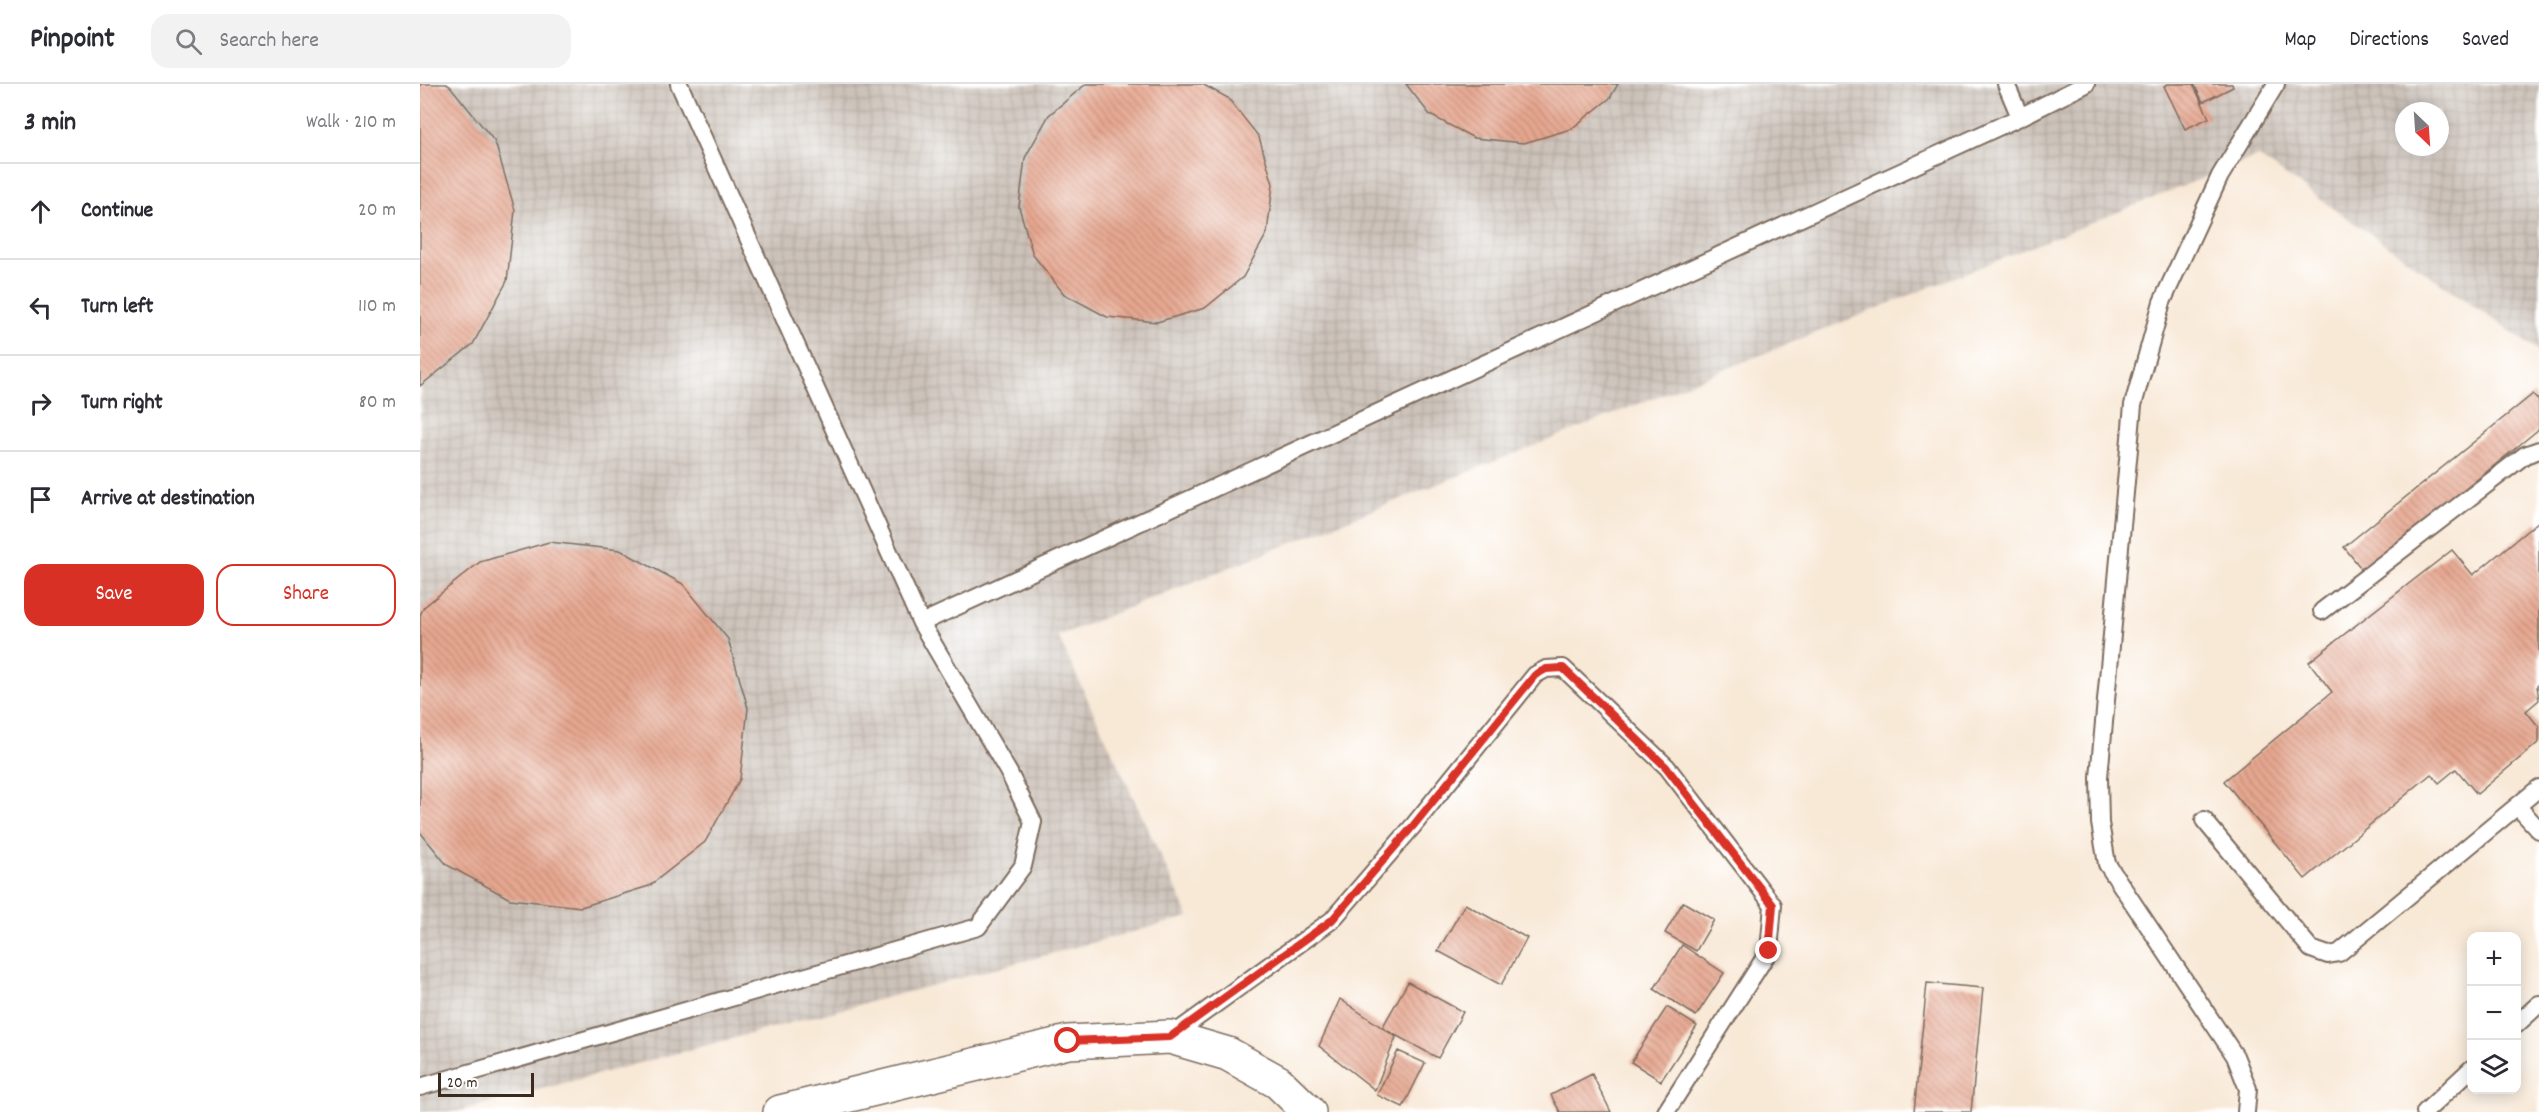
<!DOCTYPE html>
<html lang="en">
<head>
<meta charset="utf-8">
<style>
  :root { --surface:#fff; --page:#f2f2f3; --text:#2b2b33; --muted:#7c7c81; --line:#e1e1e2; --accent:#d93025 }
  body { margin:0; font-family:Dekko,sans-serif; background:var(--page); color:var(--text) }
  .controls { position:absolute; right:18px; bottom:18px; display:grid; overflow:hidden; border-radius:12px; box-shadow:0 3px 15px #0003 }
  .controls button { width:54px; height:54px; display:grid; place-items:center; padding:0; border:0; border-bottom:2px solid var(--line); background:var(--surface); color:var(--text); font:30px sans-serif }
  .compass { position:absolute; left:1975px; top:18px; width:54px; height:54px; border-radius:50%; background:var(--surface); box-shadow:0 3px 15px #0003; rotate:155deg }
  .scale { position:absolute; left:18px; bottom:15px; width:96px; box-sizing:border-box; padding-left:6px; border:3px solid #3b2a1e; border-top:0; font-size:16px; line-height:21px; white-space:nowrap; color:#3b2a1e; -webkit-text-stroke:4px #fff; paint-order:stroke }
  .stop { position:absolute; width:18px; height:18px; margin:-14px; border:4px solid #d93025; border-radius:50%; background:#fff }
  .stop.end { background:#d93025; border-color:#fff; box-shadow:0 2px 6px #0008 }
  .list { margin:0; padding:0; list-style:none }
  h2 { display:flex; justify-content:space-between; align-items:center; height:78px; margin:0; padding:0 24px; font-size:26px }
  h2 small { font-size:20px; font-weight:400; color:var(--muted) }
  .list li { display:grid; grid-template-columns:39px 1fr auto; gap:18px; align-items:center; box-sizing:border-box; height:96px; padding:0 24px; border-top:2px solid var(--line) }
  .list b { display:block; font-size:22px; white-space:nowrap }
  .list em { font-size:20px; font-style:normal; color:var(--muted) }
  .actions { display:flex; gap:12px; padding:18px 24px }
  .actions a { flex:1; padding:14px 0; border:2px solid var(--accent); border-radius:18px; text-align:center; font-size:21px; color:var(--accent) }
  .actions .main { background:var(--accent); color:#fff }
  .icon { flex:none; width:33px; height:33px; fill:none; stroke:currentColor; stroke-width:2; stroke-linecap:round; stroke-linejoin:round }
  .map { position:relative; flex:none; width:2119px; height:1028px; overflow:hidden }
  header { display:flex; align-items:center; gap:36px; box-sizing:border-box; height:84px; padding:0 30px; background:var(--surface); border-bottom:2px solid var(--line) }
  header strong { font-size:28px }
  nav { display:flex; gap:33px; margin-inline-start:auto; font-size:21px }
  .search { width:420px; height:54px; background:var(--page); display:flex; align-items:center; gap:15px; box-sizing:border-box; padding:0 21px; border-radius:18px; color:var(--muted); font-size:22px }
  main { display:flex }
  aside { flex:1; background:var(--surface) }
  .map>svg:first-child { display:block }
  .industrial { fill:url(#industrial-grid); fill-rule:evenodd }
  .building { fill:url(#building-back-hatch) }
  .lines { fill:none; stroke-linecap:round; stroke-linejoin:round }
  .service-casing { stroke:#7d6c5e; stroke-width:20 }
  .primary-casing { stroke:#7d6c5e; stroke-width:36 }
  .service { stroke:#fff; stroke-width:16 }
  .primary { stroke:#fff; stroke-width:33 }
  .route { stroke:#d93025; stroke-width:8 }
</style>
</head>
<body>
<header>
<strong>Pinpoint</strong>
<div class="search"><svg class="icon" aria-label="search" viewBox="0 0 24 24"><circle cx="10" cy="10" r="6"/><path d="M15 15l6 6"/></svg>Search here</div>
<nav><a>Map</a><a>Directions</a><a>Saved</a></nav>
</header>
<main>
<aside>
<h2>3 min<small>Walk · 210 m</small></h2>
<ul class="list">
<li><svg class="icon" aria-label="ahead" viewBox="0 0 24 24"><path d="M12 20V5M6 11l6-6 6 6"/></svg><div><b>Continue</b></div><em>20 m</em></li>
<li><svg class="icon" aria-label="left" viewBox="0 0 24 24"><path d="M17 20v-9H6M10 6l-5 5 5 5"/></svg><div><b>Turn left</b></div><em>110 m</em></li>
<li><svg class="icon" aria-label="right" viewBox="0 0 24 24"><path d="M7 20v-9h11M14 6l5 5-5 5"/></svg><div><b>Turn right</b></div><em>80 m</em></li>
<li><svg class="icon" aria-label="arrive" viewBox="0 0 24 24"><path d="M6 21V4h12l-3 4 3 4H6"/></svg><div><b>Arrive at destination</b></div></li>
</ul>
<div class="actions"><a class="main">Save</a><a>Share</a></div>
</aside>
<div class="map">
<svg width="2119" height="1028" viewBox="0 0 2119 1028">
  <defs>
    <pattern id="industrial-grid" width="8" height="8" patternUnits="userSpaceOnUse" patternTransform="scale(1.5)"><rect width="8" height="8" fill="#ccc2b9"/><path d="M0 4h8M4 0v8" fill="none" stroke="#b0a79f"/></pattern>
    <pattern id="building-back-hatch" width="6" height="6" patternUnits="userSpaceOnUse" patternTransform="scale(1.5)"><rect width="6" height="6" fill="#e7a790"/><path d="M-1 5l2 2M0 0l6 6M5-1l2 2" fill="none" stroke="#bc8875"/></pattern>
  </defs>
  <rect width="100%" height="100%" fill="#fff"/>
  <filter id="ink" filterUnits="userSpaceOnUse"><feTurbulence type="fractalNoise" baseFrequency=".0167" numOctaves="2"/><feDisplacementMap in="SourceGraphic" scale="12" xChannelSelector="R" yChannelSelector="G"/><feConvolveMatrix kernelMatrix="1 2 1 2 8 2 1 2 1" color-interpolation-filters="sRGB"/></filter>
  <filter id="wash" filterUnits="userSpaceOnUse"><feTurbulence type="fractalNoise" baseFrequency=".008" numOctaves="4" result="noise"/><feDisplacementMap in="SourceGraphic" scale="24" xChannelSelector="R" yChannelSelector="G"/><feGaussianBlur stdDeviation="1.35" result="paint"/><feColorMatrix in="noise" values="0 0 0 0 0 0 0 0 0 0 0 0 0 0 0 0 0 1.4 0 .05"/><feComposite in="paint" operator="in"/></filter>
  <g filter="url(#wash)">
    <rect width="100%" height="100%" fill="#f8e8d6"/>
    <path class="industrial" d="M0,0H2119V267L1838,72L638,552L769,833L35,1028H0ZM1984,27H2020V63H1984Z"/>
    <g id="blocks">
      <path class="building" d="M0,0H26L30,2L75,58L95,126L87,197L53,260L0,302Z
        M666,0H782L808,14L839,53L853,100L847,149L823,193L785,224L737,238L687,233L644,210L613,171L599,123L605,74L629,31Z
        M986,0H1198L1190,14L1151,45L1104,59L1054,54L1010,31Z
        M1748,0H1773L1789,34L1765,45L1744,2Z
        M1774,0H1812L1813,3L1783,18Z
        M2113,310L2119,317V345L1944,488L1924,463Z
        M2119,437V601L2117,602L2119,616L2106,627L2119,643V658L2057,710L2036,685L2019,699L2011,690L1885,795L1804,697L1912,608L1889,578L2032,466L2053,491Z
        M129,458L200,466L263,500L308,555L328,624L320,695L285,758L229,802L161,823L90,815L27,781L0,748V531L4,523L60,478Z
        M1263,818L1294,836L1276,867L1245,849Z
        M1045,820L1107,854L1081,901L1018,867Z
        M1262,861L1304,889L1276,932L1234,905Z
        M988,898L1043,928L1018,974L962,944Z
        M1507,899L1563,904L1551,1028H1494Z
        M920,915L976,953L955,1006L899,962Z
        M1247,923L1277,942L1241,997L1211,978Z
        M978,967L1005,979L983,1023L957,1011Z
        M1172,990L1191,1028H1140L1131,1011Z"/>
    </g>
  </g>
  <g filter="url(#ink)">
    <use href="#blocks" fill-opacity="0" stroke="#7d6c5e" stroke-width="1.5"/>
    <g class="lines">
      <defs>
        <path id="service" d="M1586,0L1600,33
          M1902,527L2105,371L2119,366
          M501,539L1600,33L1666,0
          M2098,723L2119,746
          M1784,736L1891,865L1908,871L1919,869L2119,704
          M2096,941L2119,920
          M750,953L912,836L993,742L1115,591L1126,585L1143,584L1247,683L1353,821L1349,867L1246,1028
          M0,1003L558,843L603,782L613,738L589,689L501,539L259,0
          M1826,1028L1828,1005L1815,972L1687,780L1680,739L1679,693L1713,321L1742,218L1800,92L1856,0
          M2005,1028L2052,984"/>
        <path id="primary" d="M360,1028L648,958L750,953L808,970L858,998L889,1028"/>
      </defs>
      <use href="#service" class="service-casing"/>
      <use href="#primary" class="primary-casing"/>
      <use href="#service" class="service"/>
      <use href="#primary" class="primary"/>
    </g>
  </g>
  <g class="lines" filter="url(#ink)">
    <path class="route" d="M648,957L750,953L912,836L993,742L1115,591L1126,585L1143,584L1246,683L1353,821L1349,867"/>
  </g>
</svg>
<div class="controls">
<button>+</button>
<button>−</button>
<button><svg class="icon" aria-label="layers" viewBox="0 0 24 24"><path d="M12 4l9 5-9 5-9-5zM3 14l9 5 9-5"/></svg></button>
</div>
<svg class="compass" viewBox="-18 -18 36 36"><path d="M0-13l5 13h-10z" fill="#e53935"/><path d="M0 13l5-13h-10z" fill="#7c7c81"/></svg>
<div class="scale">20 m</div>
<div class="stop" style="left:648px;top:957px"></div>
<div class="stop end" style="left:1349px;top:867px"></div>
</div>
</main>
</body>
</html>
